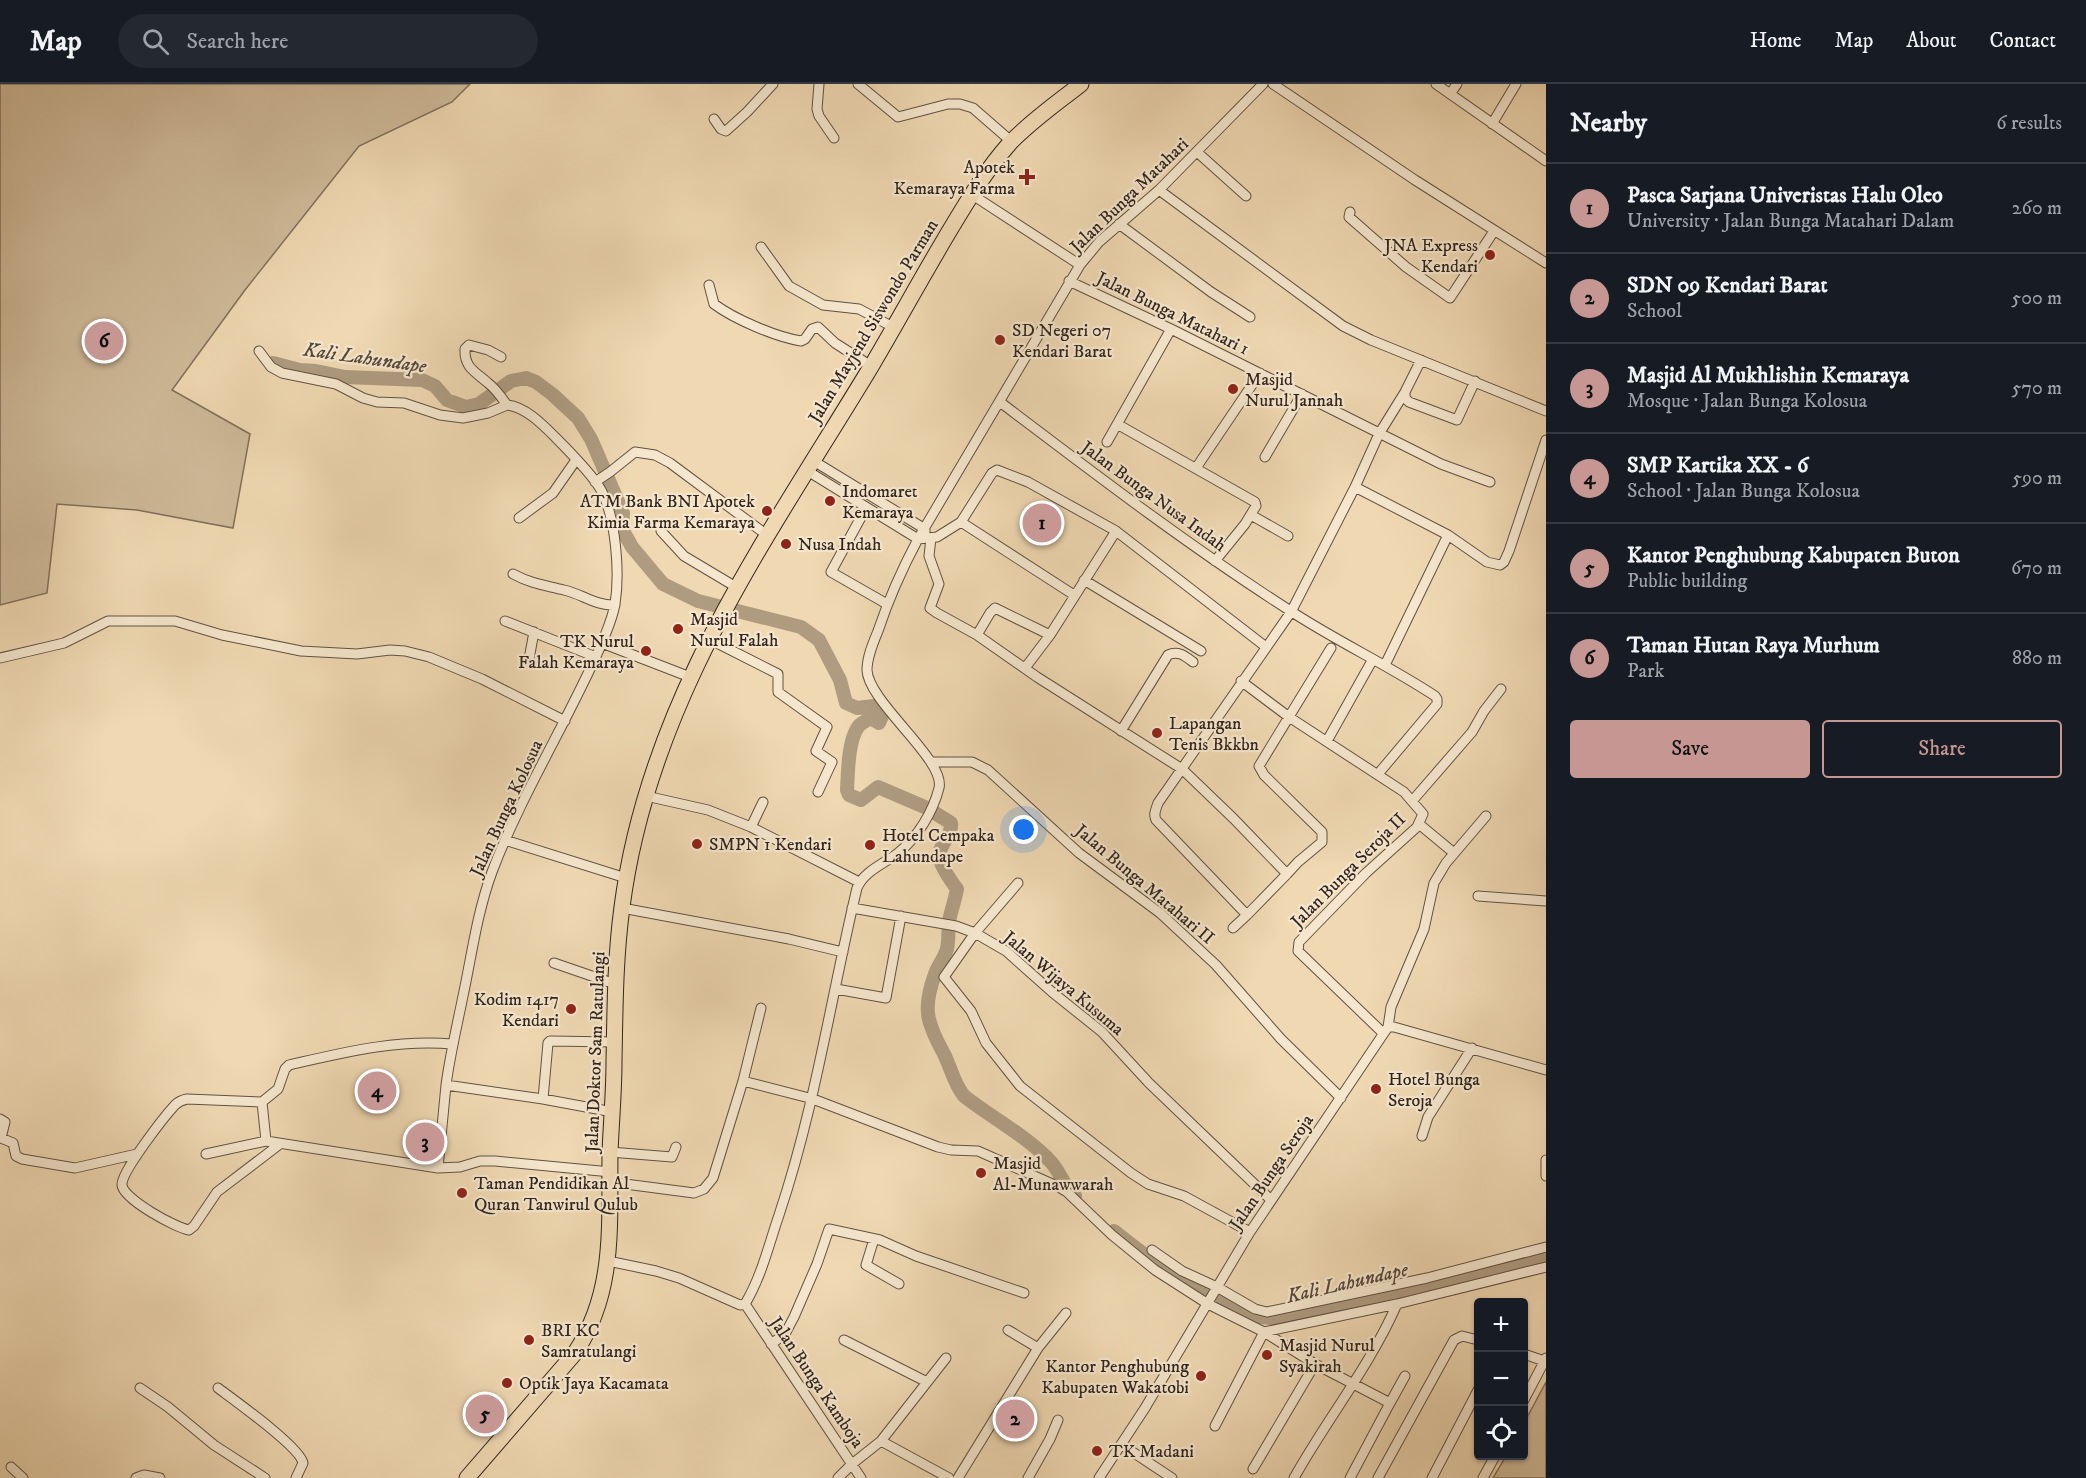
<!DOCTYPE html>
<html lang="en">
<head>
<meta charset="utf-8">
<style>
  :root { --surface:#171b24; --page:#242831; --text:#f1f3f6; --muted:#9ea1a6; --line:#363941; --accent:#c59692 }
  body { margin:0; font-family:"IM FELL DW Pica",serif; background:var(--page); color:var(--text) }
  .controls { position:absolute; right:18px; bottom:18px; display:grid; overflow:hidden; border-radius:6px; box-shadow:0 2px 4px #0004 }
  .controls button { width:54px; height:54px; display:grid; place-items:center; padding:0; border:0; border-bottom:2px solid var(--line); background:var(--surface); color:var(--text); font:30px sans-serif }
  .you { position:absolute; left:1024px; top:746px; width:21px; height:21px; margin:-15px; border:4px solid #fff; border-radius:50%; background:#1a73e8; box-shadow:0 0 0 9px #1a73e833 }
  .badge { display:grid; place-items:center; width:39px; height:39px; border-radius:50%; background:var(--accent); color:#111; font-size:20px; font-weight:700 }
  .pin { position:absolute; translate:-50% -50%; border:3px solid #fff; box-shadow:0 2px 6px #0006 }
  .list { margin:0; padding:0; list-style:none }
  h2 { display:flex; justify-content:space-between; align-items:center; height:78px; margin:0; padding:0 24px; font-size:26px }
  h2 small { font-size:20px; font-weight:400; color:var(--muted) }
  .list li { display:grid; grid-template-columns:39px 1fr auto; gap:18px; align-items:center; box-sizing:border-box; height:90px; padding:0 24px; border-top:2px solid var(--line) }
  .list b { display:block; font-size:22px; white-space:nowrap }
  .list p { margin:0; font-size:20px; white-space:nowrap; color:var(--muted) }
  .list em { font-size:20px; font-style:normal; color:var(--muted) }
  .actions { display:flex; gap:12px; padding:18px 24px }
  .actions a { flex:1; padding:14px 0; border:2px solid var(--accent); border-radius:6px; text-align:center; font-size:21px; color:var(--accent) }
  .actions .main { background:var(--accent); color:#111 }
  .icon { flex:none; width:33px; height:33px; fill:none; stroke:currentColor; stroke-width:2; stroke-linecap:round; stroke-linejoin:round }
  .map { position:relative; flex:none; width:1546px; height:1394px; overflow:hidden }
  header { display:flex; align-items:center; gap:36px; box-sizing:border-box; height:84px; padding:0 30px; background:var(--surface); border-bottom:2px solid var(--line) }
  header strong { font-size:28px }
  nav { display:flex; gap:33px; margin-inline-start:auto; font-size:21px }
  .search { width:420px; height:54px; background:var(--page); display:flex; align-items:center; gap:15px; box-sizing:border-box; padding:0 21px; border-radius:33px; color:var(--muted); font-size:22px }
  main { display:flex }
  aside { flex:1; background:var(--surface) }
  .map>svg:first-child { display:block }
  .green { fill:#cfba99; stroke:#80705c; stroke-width:1.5 }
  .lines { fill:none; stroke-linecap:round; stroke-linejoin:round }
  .river { stroke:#ae9b80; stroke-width:14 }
  .minor-casing { stroke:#605243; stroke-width:11 }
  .trunk-casing { stroke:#31251e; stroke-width:17 }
  .minor { stroke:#f5e6cd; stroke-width:9 }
  .trunk { stroke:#efd8b2; stroke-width:15 }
  .poi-dot { fill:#8f2418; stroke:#f5e6cd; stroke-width:2 }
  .labels { text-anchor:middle; stroke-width:4.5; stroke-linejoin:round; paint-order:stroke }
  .poi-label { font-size:18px; fill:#31251e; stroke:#f5e6cd; text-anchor:start }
  .street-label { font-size:18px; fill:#31251e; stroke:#f5e6cd }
  .water-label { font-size:20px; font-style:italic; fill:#56483b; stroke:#f5e6cd }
</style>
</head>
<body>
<header>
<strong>Map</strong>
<div class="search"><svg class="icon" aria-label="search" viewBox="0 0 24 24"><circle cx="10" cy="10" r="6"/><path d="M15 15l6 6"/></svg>Search here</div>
<nav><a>Home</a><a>Map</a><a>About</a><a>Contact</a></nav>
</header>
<main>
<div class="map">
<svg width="1546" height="1394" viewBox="0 0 1546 1394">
  <rect width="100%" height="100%" fill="#efd8b2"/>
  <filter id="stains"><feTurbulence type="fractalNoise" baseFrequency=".00333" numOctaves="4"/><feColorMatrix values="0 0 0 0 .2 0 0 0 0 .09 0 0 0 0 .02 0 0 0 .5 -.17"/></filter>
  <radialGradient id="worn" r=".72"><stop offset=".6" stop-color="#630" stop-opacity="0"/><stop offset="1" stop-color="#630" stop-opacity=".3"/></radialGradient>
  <path class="green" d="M0,0H470L452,18L359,62L245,206L172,306L250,350L233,444L137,426L57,420L47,509L0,521Z
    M1546,1298V1394H1493L1506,1372H1524V1339Z"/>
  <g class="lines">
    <path class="river" d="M273,279L300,286L316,287L345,293L422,296L435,302L447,316L466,323L479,320L511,297L526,294L536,298L552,310L578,334L591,355L623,429L622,445L632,463L663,500L698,517L801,543L819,556L840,596L846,619L857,624L874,622L883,630L879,639L870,634C866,637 861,639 858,643C848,657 848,689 847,706L849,711L861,716L878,703L927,724L951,739C953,753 936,762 940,775C942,785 951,797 957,805C955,816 951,827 949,837C948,847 949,856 947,865C944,875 938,881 935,890C922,925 927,939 944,970C951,984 954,1000 964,1012C992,1034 1027,1052 1051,1078C1061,1089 1062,1100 1075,1112
      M1114,1147C1154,1179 1204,1216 1253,1231C1266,1235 1278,1235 1291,1234L1464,1192L1546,1174"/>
    <defs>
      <path id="minor" d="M819,0L817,25L819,32L834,54
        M858,0L898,33L948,20H960L973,24L1012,58
        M1273,0L1415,96L1546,179
        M1436,0L1546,77
        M1450,10L1457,0
        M714,35L721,45L726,47L747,28L773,0
        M1492,40L1516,0
        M1197,68L1246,112
        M1159,106L1343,242L1371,256L1546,327
        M971,110L1080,181
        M1350,128L1349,133L1406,183L1450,214L1494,147
        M1119,140L1211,208L1250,233
        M761,163L789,202L823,221L859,225L893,243
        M1069,197L1171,245L1441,380L1490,398
        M709,201L714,220C734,235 776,253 801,257L805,255L812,245L818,243L835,259L871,282
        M259,267L271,283L282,289L336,300L363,314L377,318L404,319L440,331L463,334L488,329L507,321
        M501,273L488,266L469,261L465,265C464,284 476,288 488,299C496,305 502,314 507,321
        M1405,308V314L1409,318L1457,336L1475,297
        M1000,318C1095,390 1189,462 1289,526C1336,557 1388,581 1435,612L1437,615V620L1378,690
        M507,321C526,323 543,341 556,354C569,367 592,390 601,406C616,434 620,489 615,520C613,533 607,546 602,559L690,593
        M1117,340L1255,418L1256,422L1245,440L1215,477
        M1107,358L1171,245
        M1265,373L1302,310
        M812,376L925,445V448
        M1196,384L1260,289
        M806,386L918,455L937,453L961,438L1074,511
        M595,398L610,388L635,368L655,371L670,379L767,451
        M1355,403L1448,451L1487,478L1500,481L1504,478L1509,467L1546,356
        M866,424L831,488L887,520
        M1251,431L1288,452
        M519,434L553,409L576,376
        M961,438L992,389L997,386L1028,398L1116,447L1266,563
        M661,447L684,472L736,503
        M931,454L929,472L939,500L930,524L937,529L977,551L1037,593L1182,685L1234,735L1287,790L1247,831L1156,736C1153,730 1156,725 1158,719L1291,528L1355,403L1379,350L1405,308L1421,276
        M513,490C532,500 544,501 564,506C582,510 596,522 615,521
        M1084,496L1201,567
        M505,537L596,573
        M977,551L990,529L995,524L1050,551
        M709,555L778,590V608L827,643L816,667L832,678L818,708
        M0,574L64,559L108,537H175L222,551L301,567L357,570L390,566L405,567L429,573L482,595L565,637
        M529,575L534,548
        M1385,581L1448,451
        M1025,584L1050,551L1116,447
        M1241,597L1289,633L1404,708L1423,730L1417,743L1366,789L1299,858L1298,867L1383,949
        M1121,647L1168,571C1178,566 1185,572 1193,578
        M1327,657L1373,575
        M931,678H972L988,686L1079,769L1160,829L1216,881L1281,955L1341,1014
        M646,712L708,726L751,743L763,718
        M1413,716L1472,648L1484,627L1501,605
        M1419,740L1454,769
        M751,743L859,798
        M505,756L626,794
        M1287,790L1298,778L1322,758V748L1264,691L1259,682L1331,564
        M1018,799L975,849L944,893L971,927L986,959L1020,1002L1131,1089L1148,1100L1184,1112L1250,1148
        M1478,812L1546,817
        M622,824L789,855L843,868
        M852,824L956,842L975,849L1006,867L1052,908L1102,948L1149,999L1271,1116
        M1233,844L1247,831
        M554,879L615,900
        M836,905L886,914L901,832
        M1388,943L1391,923L1424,845L1434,799L1446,779L1486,732
        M1388,943H1394L1546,986
        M743,997L761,924
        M446,1001C450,971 457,942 463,912C472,870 477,829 492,788C522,709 568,637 602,559
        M543,1015L548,959L550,957L615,958
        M262,1018L278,1005L285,985L289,981C342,969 396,955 452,960
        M0,1035L5,1038L1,1054L13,1059L16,1072L22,1075L75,1084L137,1070
        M1422,1052L1428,1033L1472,964
        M280,1060L217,1108L194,1142L189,1146C176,1144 123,1115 122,1101C121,1088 164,1033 175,1021C178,1018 182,1016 187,1015L262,1018L266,1057L438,1084L460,1083L480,1077H495L611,1088
        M610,1068L672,1073L676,1063
        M206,1070L266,1057
        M1546,1076V1092
        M438,1084L446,1001L543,1015L613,1028
        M610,1098L694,1109L704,1105L713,1094L743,997L813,1015L938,1063L951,1066L978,1067L1057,1102L1067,1108L1112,1151L1155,1186L1208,1220L1264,1248L1315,1280L1390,1319L1350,1394
        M874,1155L866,1181L899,1200
        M1152,1166L1182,1187L1217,1203L1255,1225L1267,1228L1427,1194L1546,1163
        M608,1177L656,1187L679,1194L740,1221L745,1220
        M745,1220C761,1194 769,1160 779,1131C815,1024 831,913 857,804C864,787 884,780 898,769C917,754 933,728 939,704C946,676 868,618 867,586C867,573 873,559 878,547C889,514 902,485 918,455L1080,181L1099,158L1159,106L1263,0
        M745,1220L861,1394
        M1008,1246L1038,1264
        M844,1256L927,1298
        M771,1260L785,1250L794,1233L817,1180L829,1145L880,1156L916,1172L1024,1209
        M1524,1270L1544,1277
        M140,1304L168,1323L214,1361L265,1394
        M218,1304C234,1316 300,1363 303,1379L296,1394
        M1524,1316L1546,1274
        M1390,1319L1405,1292
        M1215,1342L1264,1248L1397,1220L1546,1183
        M881,1357L949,1394
        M1122,1361L1172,1394
        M11,1383L23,1394
        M1253,1385L1315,1280
        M136,1394L144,1391L160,1394
        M838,1394L852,1380L881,1357L946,1274
        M958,1394L1038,1264L1066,1229
        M1028,1394L1050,1355L1058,1336
        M1099,1394L1145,1324L1250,1148L1388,943
        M1294,1394C1327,1335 1370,1282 1397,1220
        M1378,1394L1454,1256L1462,1252L1478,1256
        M1432,1394L1478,1306
        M1483,1394L1495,1372"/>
      <path id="trunk" d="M467,1394L575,1269C616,1207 609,1141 610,1070C611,1040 614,1009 614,978C615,926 615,875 622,823C649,615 767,455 872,281C898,237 923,191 950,146C968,116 986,86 1010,59C1031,37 1057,19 1081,0"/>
    </defs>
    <use href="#minor" class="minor-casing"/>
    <use href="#trunk" class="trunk-casing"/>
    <use href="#minor" class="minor"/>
    <use href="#trunk" class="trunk"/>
  </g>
  <g class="poi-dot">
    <path d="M1024 84h6v6h6v6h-6v6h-6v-6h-6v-6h6z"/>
    <circle cx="1490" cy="171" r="6"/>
    <circle cx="1000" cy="256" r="6"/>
    <circle cx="1233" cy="305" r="6"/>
    <circle cx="830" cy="417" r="6"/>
    <circle cx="767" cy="427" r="6"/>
    <circle cx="786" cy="460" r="6"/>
    <circle cx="678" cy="545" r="6"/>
    <circle cx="646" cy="567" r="6"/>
    <circle cx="1157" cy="649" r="6"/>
    <circle cx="697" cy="760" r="6"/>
    <circle cx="870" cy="761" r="6"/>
    <circle cx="571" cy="925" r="6"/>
    <circle cx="1376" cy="1005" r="6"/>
    <circle cx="981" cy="1089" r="6"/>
    <circle cx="462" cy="1109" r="6"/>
    <circle cx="529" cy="1256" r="6"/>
    <circle cx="1267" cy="1271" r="6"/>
    <circle cx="1201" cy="1292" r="6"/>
    <circle cx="507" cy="1299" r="6"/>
    <circle cx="1097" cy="1367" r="6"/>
  </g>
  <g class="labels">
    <g class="poi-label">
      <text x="1015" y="89" text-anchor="end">Apotek<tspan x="1015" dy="21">Kemaraya Farma</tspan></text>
      <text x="1478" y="167" text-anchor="end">JNA Express<tspan x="1478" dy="21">Kendari</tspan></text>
      <text x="1012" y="252">SD Negeri 07<tspan x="1012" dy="21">Kendari Barat</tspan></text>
      <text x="1245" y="301">Masjid<tspan x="1245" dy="21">Nurul Jannah</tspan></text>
      <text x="842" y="413">Indomaret<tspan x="842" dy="21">Kemaraya</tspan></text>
      <text x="755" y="423" text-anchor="end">ATM Bank BNI Apotek<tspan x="755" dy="21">Kimia Farma Kemaraya</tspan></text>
      <text x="798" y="466">Nusa Indah</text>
      <text x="690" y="541">Masjid<tspan x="690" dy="21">Nurul Falah</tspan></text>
      <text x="634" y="563" text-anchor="end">TK Nurul<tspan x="634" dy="21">Falah Kemaraya</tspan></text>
      <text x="1169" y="645">Lapangan<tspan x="1169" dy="21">Tenis Bkkbn</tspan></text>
      <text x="882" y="757">Hotel Cempaka<tspan x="882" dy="21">Lahundape</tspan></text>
      <text x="709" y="766">SMPN 1 Kendari</text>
      <text x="559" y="921" text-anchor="end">Kodim 1417<tspan x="559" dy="21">Kendari</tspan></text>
      <text x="1388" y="1001">Hotel Bunga<tspan x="1388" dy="21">Seroja</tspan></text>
      <text x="993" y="1085">Masjid<tspan x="993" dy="21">Al-Munawwarah</tspan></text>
      <text x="474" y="1105">Taman Pendidikan Al<tspan x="474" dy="21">Quran Tanwirul Qulub</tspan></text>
      <text x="541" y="1252">BRI KC<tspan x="541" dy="21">Samratulangi</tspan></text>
      <text x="1279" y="1267">Masjid Nurul<tspan x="1279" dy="21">Syakirah</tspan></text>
      <text x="1189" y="1288" text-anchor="end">Kantor Penghubung<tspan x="1189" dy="21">Kabupaten Wakatobi</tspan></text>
      <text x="519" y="1305">Optik Jaya Kacamata</text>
      <text x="1109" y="1373">TK Madani</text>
    </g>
    <g class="street-label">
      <text transform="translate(1129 111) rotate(-44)" y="6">Jalan Bunga Matahari</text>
      <text transform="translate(1173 229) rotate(26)" y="6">Jalan Bunga Matahari 1</text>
      <text transform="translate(873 237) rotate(-59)" y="6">Jalan Mayjend Siswondo Parman</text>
      <text transform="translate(1154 412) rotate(36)" y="6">Jalan Bunga Nusa Indah</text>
      <text transform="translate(506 724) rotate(-65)" y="6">Jalan Bunga Kolosua</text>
      <text transform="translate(1348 786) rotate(-45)" y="6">Jalan Bunga Seroja II</text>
      <text transform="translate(1145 800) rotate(40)" y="6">Jalan Bunga Matahari II</text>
      <text transform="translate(1064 899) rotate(40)" y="6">Jalan Wijaya Kusuma</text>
      <text transform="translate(595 968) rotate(-88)" y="6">Jalan Doktor Sam Ratulangi</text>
      <text transform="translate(1271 1088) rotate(-56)" y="6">Jalan Bunga Seroja</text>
      <text transform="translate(817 1298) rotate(56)" y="6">Jalan Bunga Kamboja</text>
    </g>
    <g class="water-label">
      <text transform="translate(365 273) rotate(8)" y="7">Kali Lahundape</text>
      <text transform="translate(1347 1198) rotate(-13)" y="7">Kali Lahundape</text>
    </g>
  </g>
  <rect width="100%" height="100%" filter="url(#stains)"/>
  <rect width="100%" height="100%" fill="url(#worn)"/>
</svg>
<div class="controls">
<button>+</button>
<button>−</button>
<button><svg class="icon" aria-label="locate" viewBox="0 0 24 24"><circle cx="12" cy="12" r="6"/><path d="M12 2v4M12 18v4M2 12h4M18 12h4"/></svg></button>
</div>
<div class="you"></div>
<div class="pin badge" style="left:1042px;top:439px">1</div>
<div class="pin badge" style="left:1015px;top:1335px">2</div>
<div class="pin badge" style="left:425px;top:1058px">3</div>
<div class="pin badge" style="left:377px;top:1007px">4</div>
<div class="pin badge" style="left:485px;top:1330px">5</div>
<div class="pin badge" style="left:104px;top:257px">6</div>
</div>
<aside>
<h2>Nearby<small>6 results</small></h2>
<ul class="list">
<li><span class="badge">1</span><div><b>Pasca Sarjana Univeristas Halu Oleo</b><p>University · Jalan Bunga Matahari Dalam</p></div><em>260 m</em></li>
<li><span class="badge">2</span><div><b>SDN 09 Kendari Barat</b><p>School</p></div><em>500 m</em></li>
<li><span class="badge">3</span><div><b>Masjid Al Mukhlishin Kemaraya</b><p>Mosque · Jalan Bunga Kolosua</p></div><em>570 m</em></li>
<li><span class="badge">4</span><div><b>SMP Kartika XX - 6</b><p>School · Jalan Bunga Kolosua</p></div><em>590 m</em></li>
<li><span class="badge">5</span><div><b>Kantor Penghubung Kabupaten Buton</b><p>Public building</p></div><em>670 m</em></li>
<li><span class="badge">6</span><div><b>Taman Hutan Raya Murhum</b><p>Park</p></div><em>880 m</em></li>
</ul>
<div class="actions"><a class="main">Save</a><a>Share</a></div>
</aside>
</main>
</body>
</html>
